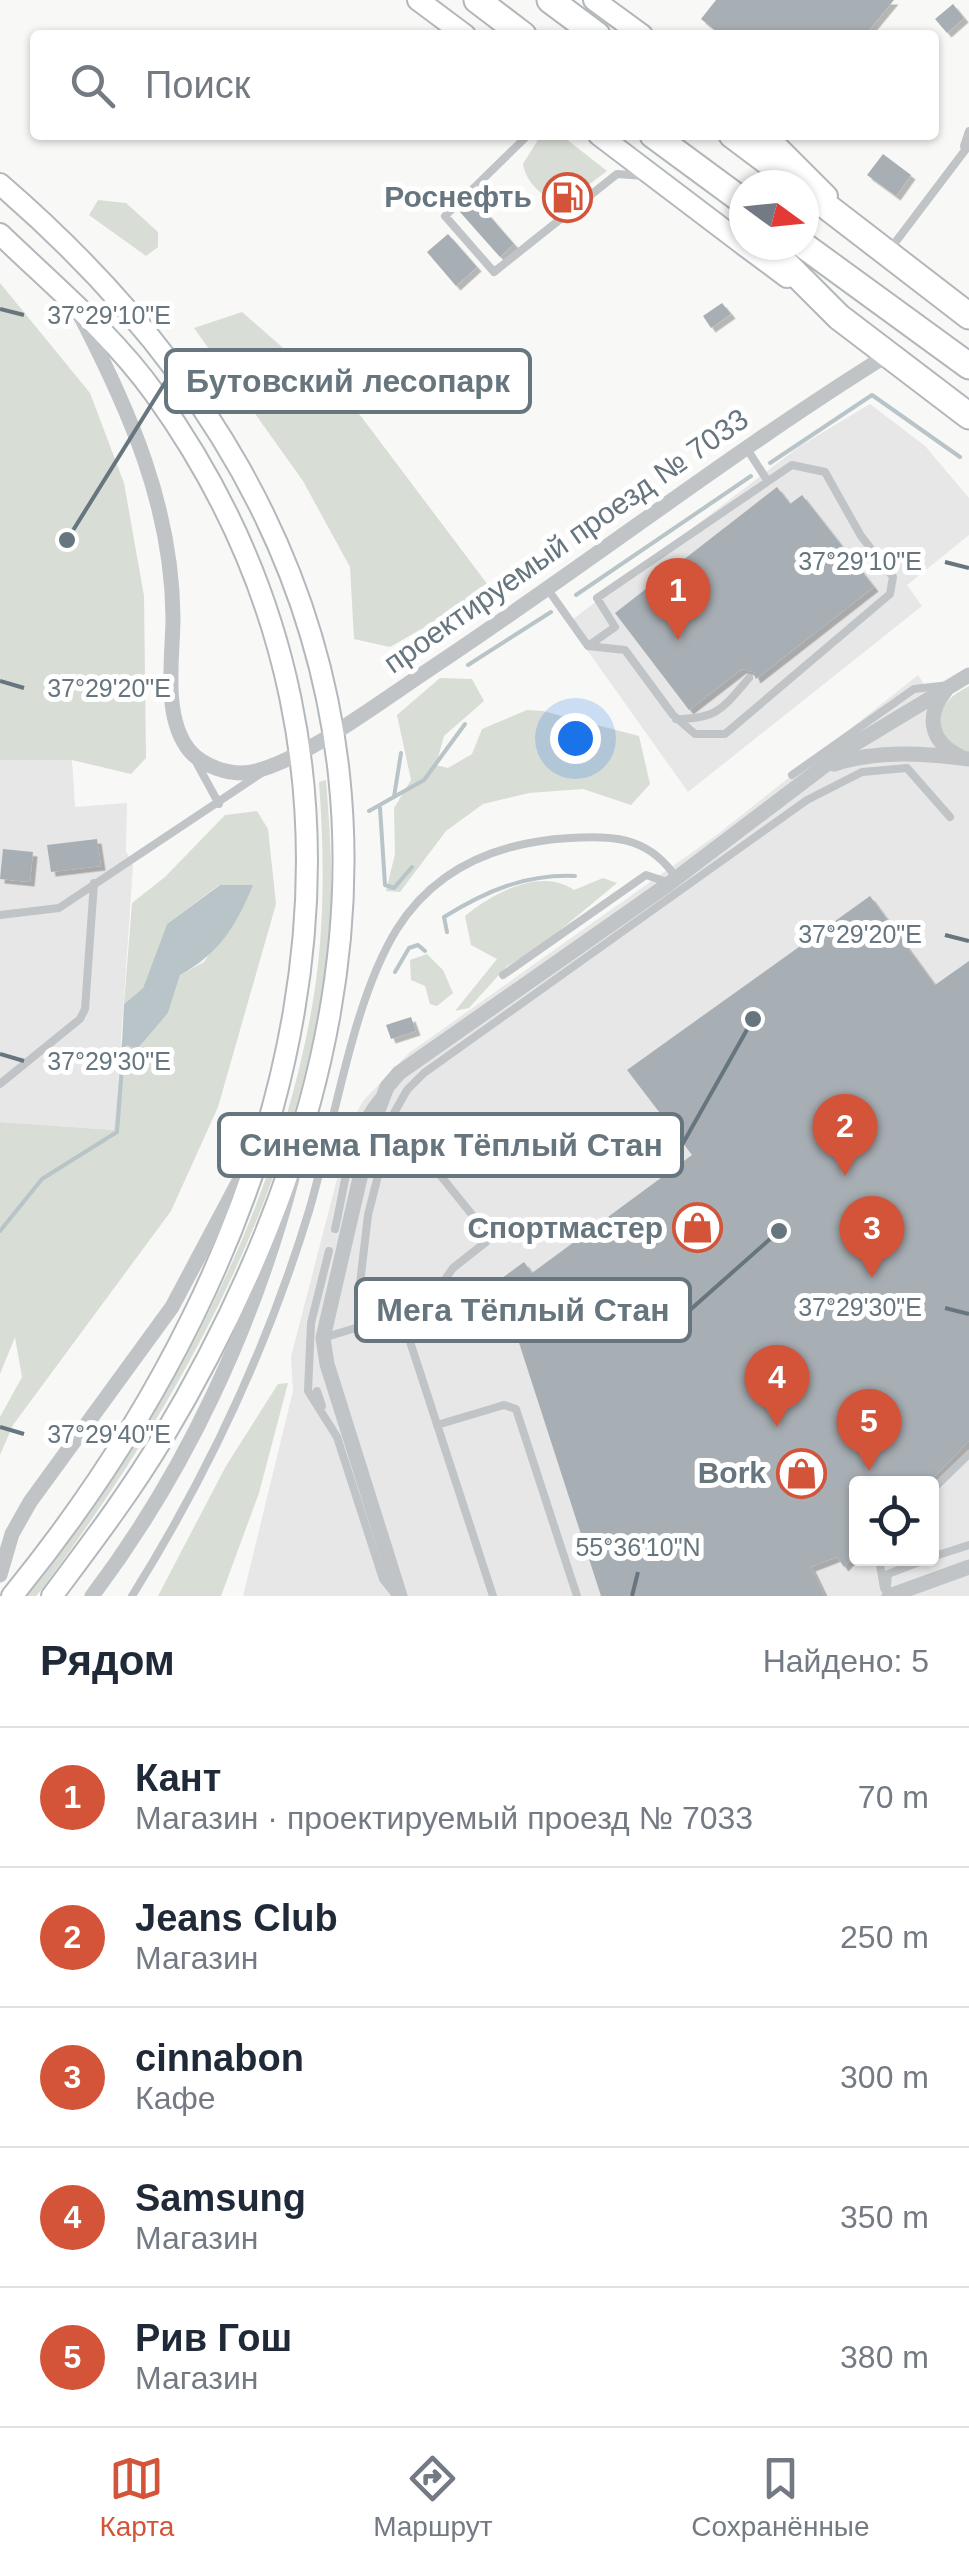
<!DOCTYPE html>
<html lang="ru">
<head>
<meta charset="utf-8">
<style>
  :root { --surface:#fff; --page:#f6f6f7; --text:#1f2937; --muted:#747a83; --line:#e0e1e3; --accent:#d4543a }
  body { margin:0; font-family:Arial,sans-serif; background:var(--page); color:var(--text) }
  .controls { position:absolute; right:30px; bottom:30px; display:grid; overflow:hidden; border-radius:10px; box-shadow:0 2px 8px #0004 }
  .controls button { width:90px; height:90px; display:grid; place-items:center; padding:0; border:0; border-bottom:2px solid var(--line); background:var(--surface); color:var(--text); font:50px sans-serif }
  .compass { position:absolute; left:729px; top:170px; width:90px; height:90px; border-radius:50%; background:var(--surface); box-shadow:0 2px 8px #0004; rotate:105deg }
  .you { position:absolute; left:575px; top:738px; width:35px; height:35px; margin:-25px; border:8px solid #fff; border-radius:50%; background:#1a73e8; box-shadow:0 0 0 15px #1a73e833 }
  .badge { display:grid; place-items:center; width:65px; height:65px; border-radius:50%; background:var(--accent); color:#fff; font-size:32px; font-weight:700 }
  .pin { position:absolute; translate:-50% -82px; filter:drop-shadow(0 2px 5px #0008) }
  .pin::after { content:''; position:absolute; top:52px; width:35px; height:30px; background:inherit; clip-path:polygon(0 0,100% 0,50% 100%) }
  .list { margin:0; padding:0; list-style:none }
  h2 { display:flex; justify-content:space-between; align-items:center; height:130px; margin:0; padding:0 40px; font-size:42px }
  h2 small { font-size:32px; font-weight:400; color:var(--muted) }
  .list li { display:grid; grid-template-columns:65px 1fr auto; gap:30px; align-items:center; box-sizing:border-box; height:140px; padding:0 40px; border-top:2px solid var(--line) }
  .list b { display:block; font-size:38px; white-space:nowrap }
  .list p { margin:0; font-size:32px; white-space:nowrap; color:var(--muted) }
  .list em { font-size:32px; font-style:normal; color:var(--muted) }
  .icon { flex:none; width:55px; height:55px; fill:none; stroke:currentColor; stroke-width:2; stroke-linecap:round; stroke-linejoin:round }
  .map { position:relative; flex:none; width:969px; height:1596px; overflow:hidden }
  .search { position:absolute; background:var(--surface); box-shadow:0 2px 8px #0004; left:30px; right:30px; top:30px; height:110px; display:flex; align-items:center; gap:25px; box-sizing:border-box; padding:0 35px; border-radius:10px; color:var(--muted); font-size:38px }
  .sheet { height:830px; background:var(--surface) }
  nav { display:flex; justify-content:space-around; align-items:center; box-sizing:border-box; height:140px; border-top:2px solid var(--line); background:var(--surface); font-size:28px; color:var(--muted) }
  nav a { display:grid; justify-items:center; gap:5px }
  nav .on { color:var(--accent) }
  .map>svg:first-child { display:block }
  .built { fill:#e6e7e6; fill-rule:evenodd }
  .green { fill:#d8ddd5 }
  .water { fill:#b8c4c7 }
  .lines { fill:none; stroke-linecap:round; stroke-linejoin:round }
  .stream { stroke:#b8c4c7; stroke-width:4 }
  .building { fill:#a8afb4; filter:url(#shadow) }
  .secondary-casing { stroke:#b2b8bc; stroke-width:24 }
  .trunk-casing { stroke:#b3b7ba; stroke-width:29 }
  .service { stroke:#c0c4c7; stroke-width:8 }
  .minor { stroke:#c0c4c7; stroke-width:15 }
  .secondary { stroke:#fff; stroke-width:20 }
  .trunk { stroke:#fff; stroke-width:25 }
  .ticks { fill:none; stroke:#66757e; stroke-width:4 }
  .labels { text-anchor:middle; stroke-width:10; stroke-linejoin:round; paint-order:stroke }
  .poi-label { font-size:30px; font-weight:bold; fill:#66757e; stroke:#fff; text-anchor:end }
  .street-label { font-size:30px; fill:#66757e; stroke:#fff }
  .ticks-label { font-size:25px; text-anchor:middle; fill:#66757e; stroke:#fff; stroke-width:10; stroke-linejoin:round; paint-order:stroke }
  .leader { fill:none; stroke:#66757e; stroke-width:4 }
  .callout-dot { fill:#66757e; stroke:#fff; stroke-width:4 }
  .callout { fill:#fff; stroke:#66757e; stroke-width:4 }
  .callout-label { font-size:32px; text-anchor:middle; font-weight:bold; fill:#66757e }
</style>
</head>
<body>
<div class="map">
<svg width="969" height="1596" viewBox="0 0 969 1596">
  <defs>
    <filter id="shadow"><feDropShadow dx="4.5" dy="4.5" stdDeviation="0" flood-color="#0004"/></filter>
  </defs>
  <rect width="100%" height="100%" fill="#f8f8f6"/>
  <path class="built" d="M870,404L925,446L969,498V535L907,585L922,606L688,792L568,623L800,446Z
    M918,675L961,741L969,743V1596H243L293,1391L291,1357L352,1121L363,1101L409,1053L718,834ZM856,1484H932V1559H856Z
    M0,760H72L75,807L127,803L126,851L133,865L115,1130L0,1122Z"/>
  <path class="green" d="M541,135H561L607,171L567,201C547,203 526,184 523,164Z
    M98,200L126,203L158,232V247L146,256L89,215Z
    M0,283L90,393L124,483L144,596L146,758L131,774L72,760H0Z
    M242,312L360,415L491,589L390,647L354,639L350,567L303,481L194,328Z
    M440,678L472,679L484,701L444,736L436,765L448,768L472,754L482,729L527,710L543,711L639,736L650,784L631,805L583,789L529,793L483,804L446,831L400,892L386,891L395,854L394,808L411,780L397,715Z
    M969,686V752L955,749L940,731C940,705 947,698 969,686Z
    M326,780C331,843 335,907 326,969C292,1201 179,1404 42,1589L36,1596H25C156,1436 270,1228 309,1023C325,944 325,862 319,782Z
    M257,811L268,829L276,904L218,1107L171,1211L13,1425L0,1455V1417L22,1377L15,1337L0,1374V1122L114,1130L122,1044L137,1048L168,1013L180,975L204,962L252,886L219,885L167,924L143,988L124,1004L132,903L165,877L225,815Z
    M603,878L617,883L541,946L507,966L469,1008L455,1011L497,959L471,945L465,916C494,892 542,867 574,890Z
    M427,954L443,970L453,993L437,1006L430,1004L425,986L411,980L410,960Z
    M288,1383L259,1493L221,1596H158L226,1466L278,1384Z"/>
  <path class="water" d="M220,885H253C236,926 219,954 180,975L168,1013L137,1049L122,1044L124,1004L143,988L167,924Z"/>
  <g class="lines">
    <path class="stream" d="M770,463L872,395L960,457
      M576,595L751,476
      M468,665L551,612
      M394,797L401,753
      M380,808L385,885L394,888L412,867
      M369,811L424,780L465,724
      M447,932L444,917C486,891 525,874 575,876
      M395,972L409,948L418,945L425,951
      M0,1231L42,1179L117,1132L124,1041"/>
  </g>
  <path class="building" d="M716,0H894L865,35H721L701,19Z
    M953,4L964,18L947,33L935,19Z
    M883,154L911,175L896,196L867,175Z
    M474,198L514,244L500,257L460,212Z
    M448,234L477,267L456,286L427,252Z
    M722,303L731,314L711,328L703,316Z
    M777,487L790,504L802,495L874,587L756,679L753,672L742,669L689,710L615,613Z
    M97,839L101,866L51,872L47,845Z
    M3,849L33,852L30,882L0,879Z
    M870,896L935,985L969,961V1441L927,1484H856V1554L844,1567L837,1557L811,1567L825,1596H601L510,1315L487,1289L524,1262L532,1273L692,1155L627,1070Z
    M411,1017L416,1031L391,1039L386,1025Z"/>
  <g class="lines">
    <defs>
      <path id="secondary" d="M418,0L465,35
        M594,0L642,35
        M599,135L744,245
        M766,135L827,196
        M0,184C415,542 435,983 162,1439C129,1494 90,1545 52,1596
        M0,234C53,285 112,334 155,394C435,783 293,1252 12,1596
        M744,245L787,277"/>
      <path id="trunk" d="M477,0L523,35
        M550,0L597,35
        M653,135L744,202
        M732,135L799,185
        M804,189L969,316
        M767,245L839,317L969,416
        M803,245L969,366"/>
    </defs>
    <use href="#secondary" class="secondary-casing"/>
    <use href="#trunk" class="trunk-casing"/>
    <path class="service" d="M528,135L445,216L494,272L617,174L645,176
      M964,146L969,131
      M891,248L969,145
      M747,449L767,480
      M549,591L588,646L625,650L673,715L695,734H725L890,594L893,577L861,536L825,472L792,465L597,598L615,627L588,646
      M676,719C718,719 723,708 749,678
      M195,760L219,804
      M792,775L914,689L949,685
      M0,915L59,908L263,772
      M503,975L646,875L670,883
      M0,1084L80,1019L85,1009L94,883
      M335,1229C345,1187 349,1131 378,1098
      M329,1251L311,1323L308,1391L337,1437L383,1579L394,1593
      M401,1314L493,1596
      M377,1321L359,1292L368,1215L394,1113L407,1090L424,1073L807,800L862,772L907,768L950,817
      M323,1338L401,1314L437,1291L453,1268L486,1242L482,1227L436,1170
      M317,1391L322,1406
      M437,1425L504,1405L516,1409L577,1596
      M932,1490L969,1454
      M932,1557L969,1545
      M879,1559L884,1588
      M132,1596C207,1476 268,1346 309,1211C334,1127 352,1001 397,929C436,867 500,842 570,838C611,835 646,837 672,872
      M886,1596L888,1574L927,1559"/>
    <path class="minor" d="M81,317C130,412 172,507 173,617C173,657 162,716 189,750C202,766 230,776 251,772C299,763 379,703 421,675C579,571 728,454 889,354
      M946,690C925,716 930,741 959,756
      M834,764C877,750 925,753 969,759
      M0,1575L12,1534L30,1502L172,1307L240,1179
      M92,1596C185,1473 253,1327 292,1178
      M400,1596L327,1364L323,1338L372,1126L387,1087L399,1073L670,883L848,748L969,675
      M889,1596L969,1567"/>
    <use href="#secondary" class="secondary"/>
    <use href="#trunk" class="trunk"/>
  </g>
  <path class="ticks" d="M0,309L24,315M945,562L969,568M0,681L24,688M945,935L969,941M0,1054L24,1061M945,1308L969,1314M0,1427L24,1434M632,1596L638,1572"/>
  <defs>
    <symbol id="fuel-ring" viewBox="-11 -11 22 22"><circle r="9.5" fill="#fff" stroke="#d4543a" stroke-width="1.5"/><path d="M-5.5-6h7V0h2V4h1.3V-2.5L3-4.5l.8-.8L6-3V5H2.5V1h-1V6h-7ZM-4.2-4.7v3.2H.2V-4.7Z" fill="#d4543a"/></symbol>
    <symbol id="shop-ring" viewBox="-11 -11 22 22"><circle r="9.5" fill="#fff" stroke="#d4543a" stroke-width="1.5"/><path d="M-5-2.5h2.3a2.7 3.5 0 0 1 5.4 0H5L5.5 6h-11ZM-1.5-2.5h3a1.5 2.3 0 0 0-3 0Z" fill="#d4543a"/></symbol>
  </defs>
  <g fill-rule="evenodd">
    <use href="#fuel-ring" x="540" y="170" width="55" height="55"/>
    <use href="#shop-ring" x="670" y="1200" width="55" height="55"/>
    <use href="#shop-ring" x="774" y="1446" width="55" height="55"/>
  </g>
  <g class="labels">
    <g class="poi-label">
      <text x="532" y="207">Роснефть</text>
      <text x="663" y="1238">Спортмастер</text>
      <text x="766" y="1483">Bork</text>
    </g>
    <g class="street-label">
      <text transform="translate(566 541) rotate(-35)" y="10">проектируемый проезд № 7033</text>
    </g>
  </g>
  <g class="ticks-label">
    <text x="109" y="324">37°29'10"E</text>
    <text x="860" y="570">37°29'10"E</text>
    <text x="109" y="697">37°29'20"E</text>
    <text x="860" y="943">37°29'20"E</text>
    <text x="109" y="1070">37°29'30"E</text>
    <text x="860" y="1316">37°29'30"E</text>
    <text x="109" y="1443">37°29'40"E</text>
    <text x="638" y="1556">55°36'10"N</text>
  </g>
  <path class="leader" d="M67 540L166 381M753 1019L682 1145M779 1231L690 1310"/>
  <g class="callout-dot">
    <circle cx="67" cy="540" r="10"/>
    <circle cx="753" cy="1019" r="10"/>
    <circle cx="779" cy="1231" r="10"/>
  </g>
  <g class="callout">
    <rect x="166" y="350" width="364" height="62" rx="10"/>
    <rect x="219" y="1114" width="463" height="62" rx="10"/>
    <rect x="356" y="1279" width="334" height="62" rx="10"/>
  </g>
  <g class="callout-label">
    <text x="348" y="392">Бутовский лесопарк</text>
    <text x="451" y="1156">Синема Парк Тёплый Стан</text>
    <text x="523" y="1321">Мега Тёплый Cтан</text>
  </g>
</svg>
<div class="controls">
<button><svg class="icon" aria-label="locate" viewBox="0 0 24 24"><circle cx="12" cy="12" r="6"/><path d="M12 2v4M12 18v4M2 12h4M18 12h4"/></svg></button>
</div>
<svg class="compass" viewBox="-18 -18 36 36"><path d="M0-13l5 13h-10z" fill="#e53935"/><path d="M0 13l5-13h-10z" fill="#747a83"/></svg>
<div class="you"></div>
<div class="pin badge" style="left:678px;top:640px">1</div>
<div class="pin badge" style="left:845px;top:1176px">2</div>
<div class="pin badge" style="left:872px;top:1278px">3</div>
<div class="pin badge" style="left:777px;top:1427px">4</div>
<div class="pin badge" style="left:869px;top:1471px">5</div>
<div class="search"><svg class="icon" aria-label="search" viewBox="0 0 24 24"><circle cx="10" cy="10" r="6"/><path d="M15 15l6 6"/></svg>Поиск</div>
</div>
<section class="sheet">
<h2>Рядом<small>Найдено: 5</small></h2>
<ul class="list">
<li><span class="badge">1</span><div><b>Кант</b><p>Магазин · проектируемый проезд № 7033</p></div><em>70 m</em></li>
<li><span class="badge">2</span><div><b>Jeans Club</b><p>Магазин</p></div><em>250 m</em></li>
<li><span class="badge">3</span><div><b>cinnabon</b><p>Кафе</p></div><em>300 m</em></li>
<li><span class="badge">4</span><div><b>Samsung</b><p>Магазин</p></div><em>350 m</em></li>
<li><span class="badge">5</span><div><b>Рив Гош</b><p>Магазин</p></div><em>380 m</em></li>
</ul>
</section>
<nav>
<a class="on"><svg class="icon" aria-label="map" viewBox="0 0 24 24"><path d="M3 6l6-2 6 2 6-2v14l-6 2-6-2-6 2zM9 4v14M15 6v14"/></svg>Карта</a>
<a><svg class="icon" aria-label="directions" viewBox="0 0 24 24"><path d="M12 3l9 9-9 9-9-9zM9 14v-3h6M13 9l2 2-2 2"/></svg>Маршрут</a>
<a><svg class="icon" aria-label="saved" viewBox="0 0 24 24"><path d="M7 4h10v16l-5-4-5 4z"/></svg>Сохранённые</a>
</nav>
</body>
</html>
